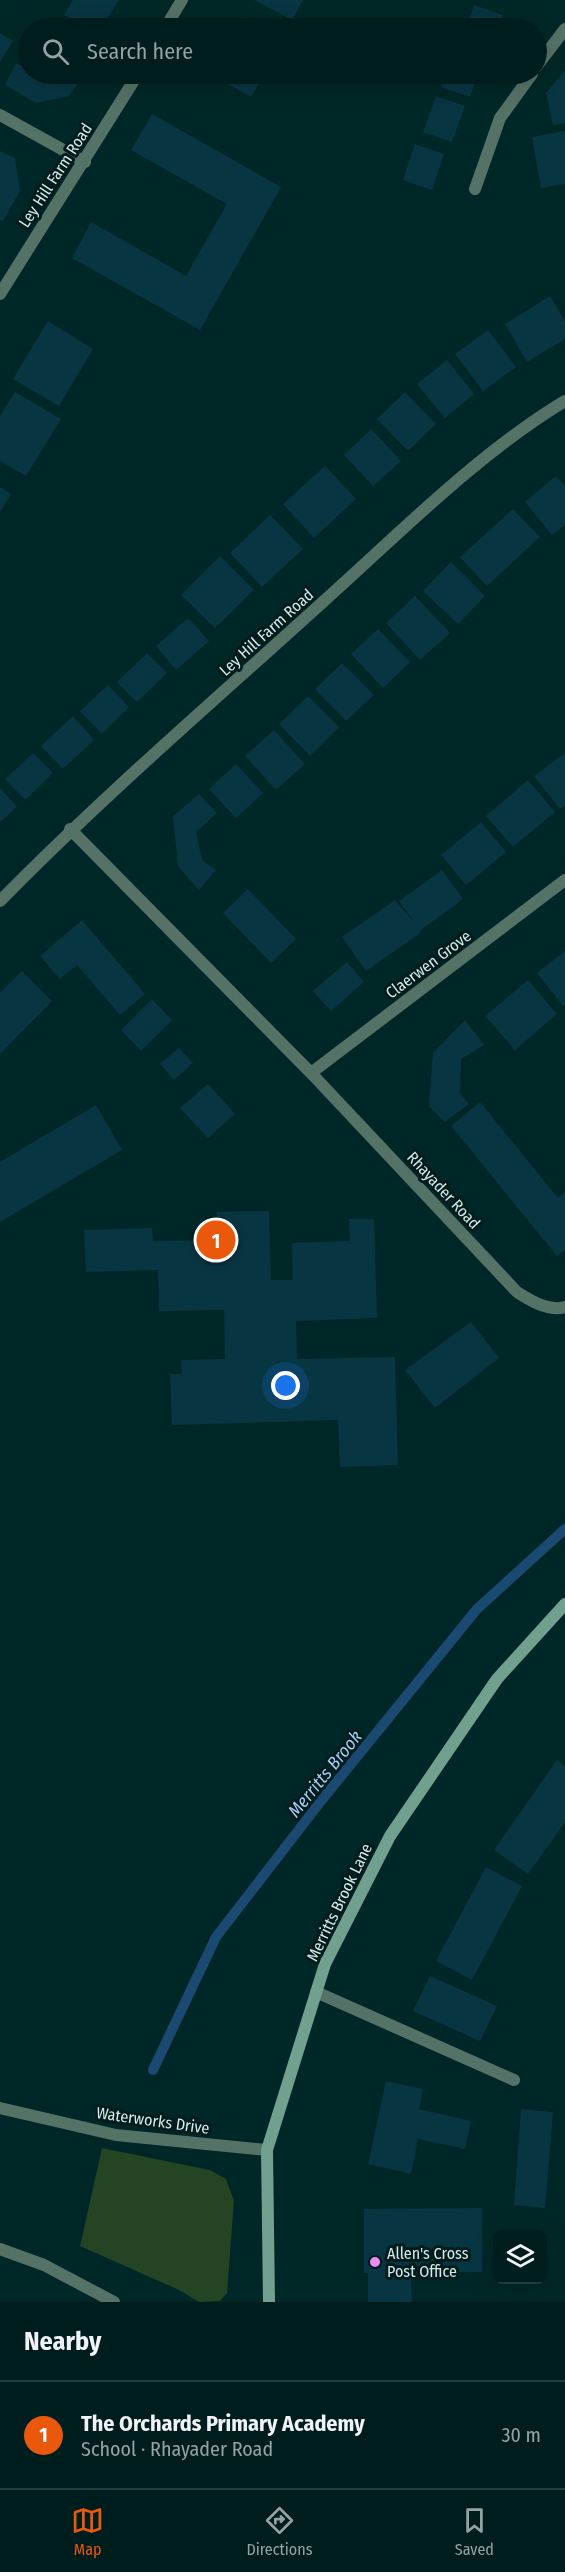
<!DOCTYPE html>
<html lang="en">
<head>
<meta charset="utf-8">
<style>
  :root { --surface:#001d1d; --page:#0a2626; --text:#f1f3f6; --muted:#95a2a4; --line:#223b3b; --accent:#ea580c }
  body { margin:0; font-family:"Fira Sans Condensed",sans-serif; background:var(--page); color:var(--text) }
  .controls { position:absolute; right:18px; bottom:18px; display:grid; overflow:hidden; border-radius:9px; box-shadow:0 6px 24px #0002 }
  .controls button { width:54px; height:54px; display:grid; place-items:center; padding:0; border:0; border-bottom:2px solid var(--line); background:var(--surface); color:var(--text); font:30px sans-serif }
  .you { position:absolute; left:286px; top:1386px; width:21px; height:21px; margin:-15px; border:4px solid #fff; border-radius:50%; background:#1a73e8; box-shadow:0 0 0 9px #1a73e833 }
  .badge { display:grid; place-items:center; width:39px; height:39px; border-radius:50%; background:var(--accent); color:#fff; font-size:20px; font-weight:700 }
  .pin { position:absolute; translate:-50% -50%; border:3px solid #fff; box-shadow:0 2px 6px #0006 }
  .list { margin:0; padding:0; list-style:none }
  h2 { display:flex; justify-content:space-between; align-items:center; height:78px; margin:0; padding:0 24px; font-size:26px }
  h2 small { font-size:20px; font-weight:400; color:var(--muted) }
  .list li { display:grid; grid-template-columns:39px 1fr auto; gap:18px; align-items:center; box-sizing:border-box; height:108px; padding:0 24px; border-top:2px solid var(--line) }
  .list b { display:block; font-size:22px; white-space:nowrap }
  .list p { margin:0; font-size:20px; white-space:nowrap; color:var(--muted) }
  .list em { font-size:20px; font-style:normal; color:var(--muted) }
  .icon { flex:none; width:33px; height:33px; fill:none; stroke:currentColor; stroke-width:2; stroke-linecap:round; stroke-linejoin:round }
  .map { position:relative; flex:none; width:565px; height:2302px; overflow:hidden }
  .search { position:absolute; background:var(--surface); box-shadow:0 6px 24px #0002; left:18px; right:18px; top:18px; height:66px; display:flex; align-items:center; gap:15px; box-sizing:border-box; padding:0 21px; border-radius:33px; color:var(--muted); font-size:22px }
  .sheet { height:186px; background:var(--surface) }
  nav { display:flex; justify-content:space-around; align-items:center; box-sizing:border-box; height:84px; border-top:2px solid var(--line); background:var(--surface); font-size:16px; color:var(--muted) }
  nav a { display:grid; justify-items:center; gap:3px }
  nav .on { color:var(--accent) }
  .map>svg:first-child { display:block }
  .green { fill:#244423 }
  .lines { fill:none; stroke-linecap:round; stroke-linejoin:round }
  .stream { stroke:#1a4a72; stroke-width:10 }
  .building { fill:#083542 }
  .lane { stroke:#557267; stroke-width:12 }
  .street { stroke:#557267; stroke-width:12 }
  .secondary { stroke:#71a08f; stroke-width:12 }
  .poi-dot { fill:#f08bf5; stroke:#011c1c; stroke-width:2 }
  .labels { text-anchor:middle; stroke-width:6; stroke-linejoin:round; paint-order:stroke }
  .street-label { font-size:16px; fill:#d5e9e8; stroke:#011c1c }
  .poi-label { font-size:16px; fill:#d5e9e8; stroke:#011c1c; text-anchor:start }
  .water-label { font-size:18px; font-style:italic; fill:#a6cef5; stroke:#011c1c }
</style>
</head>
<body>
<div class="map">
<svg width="565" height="2302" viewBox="0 0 565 2302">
  <rect width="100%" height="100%" fill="#002727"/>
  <path class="green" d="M102,2148L210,2170L226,2179L234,2201L227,2293L220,2301L199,2302L179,2290L80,2246Z"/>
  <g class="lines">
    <path class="stream" d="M153,2070L216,1937L321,1801L477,1609L565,1529"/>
  </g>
  <path class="building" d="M73,0H119L101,28H86L64,15Z
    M254,0H303L292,20Z
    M474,5L503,15L498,28H466Z
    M241,17L260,28H235Z
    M0,33L13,41L0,62Z
    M16,63L28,69V74H85L69,96L36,103L5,85Z
    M565,70V123L553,125L546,93Z
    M209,74H265L251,97Z
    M445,74H478L470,97L441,87Z
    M436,96L465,106L452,142L423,132Z
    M152,114L281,187L200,330L72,258L91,222L186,276L227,204L131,150Z
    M565,131V184L541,188L532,137Z
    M415,144L444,154L432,190L403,180Z
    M0,151L15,158L20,191L3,221L0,220Z
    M550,296L565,321V339L527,362L505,324Z
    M48,321L93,349L59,406L13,379Z
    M488,330L516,367L483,391L455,354Z
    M447,360L474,394L445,418L417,384Z
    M15,392L61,419L26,476L0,461V416Z
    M405,392L436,424L408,451L377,419Z
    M371,429L401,461L373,486L344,455Z
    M325,466L356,499L314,538L283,504Z
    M556,476L565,486V525L552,535L525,502Z
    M0,487L11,494L0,512Z
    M513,509L540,537L487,586L460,557Z
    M270,515L303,549L262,587L230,553Z
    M220,556L254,590L215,628L181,595Z
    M451,562L485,596L458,624L423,591Z
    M415,596L450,633L420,660L386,623Z
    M188,618L209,641L176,670L156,646Z
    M378,629L410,662L383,688L351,654Z
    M147,653L167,673L137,702L117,682Z
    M342,663L374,695L346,721L315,689Z
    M108,685L129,707L102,734L80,711Z
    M308,696L339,727L310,756L279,724Z
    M73,716L94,740L63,769L41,746Z
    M274,730L305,764L276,790L245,756Z
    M33,753L53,773L25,800L5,779Z
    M565,753V806L560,809L534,776Z
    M236,764L263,793L236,818L209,789Z
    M528,780L555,812L513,847L486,816Z
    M0,788L17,807L0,822Z
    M199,794L217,813L196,832L202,860L216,870L199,890L178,866L173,816Z
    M481,822L506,852L466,885L441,855Z
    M442,870L463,899L421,930L419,934L366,971L342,937L395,900L415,923L399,901Z
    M248,889L296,939L271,963L223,913Z
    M82,920L145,994L120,1015L77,965L60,979L40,956Z
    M565,951V1004L563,1006L537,973Z
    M347,962L364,982L331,1011L313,991Z
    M22,971L52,1001L0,1054V993Z
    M528,980L557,1014L515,1050L485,1016Z
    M152,999L172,1020L141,1051L121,1030Z
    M465,1020L484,1045L461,1059L460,1093L469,1104L445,1122L429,1106L433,1053Z
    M179,1048L193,1063L174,1080L160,1064Z
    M208,1084L235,1114L208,1138L180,1108Z
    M480,1102L558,1198L565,1192V1250L557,1256L451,1126Z
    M96,1105L122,1150L0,1222V1162Z
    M269,1211L271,1280H293L292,1243L350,1241L349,1219H374L377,1318L296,1321L297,1359L395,1357L398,1465L340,1467L338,1420L172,1425L170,1374H182L181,1360L225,1359L224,1310L159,1311L158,1270L86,1272L84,1230L152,1228L153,1241L218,1240L217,1212Z
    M471,1322L499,1358L435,1408L405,1370Z
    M557,1760L565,1766V1822L528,1874L494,1850Z
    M486,1867L522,1886L472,1980L436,1961Z
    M430,1976L497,2006L480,2041L413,2011Z
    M386,2081L423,2089L419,2109L471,2121L465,2149L418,2139L411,2174L368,2164Z
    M521,2109L553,2112L545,2208L514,2205Z
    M482,2208V2272L411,2273L412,2302H368V2273H364V2209Z"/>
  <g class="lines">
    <path class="lane" d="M316,1992L514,2080
      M0,2249L44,2265L114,2302"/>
    <path class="street" d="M165,28L182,0
      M536,67L565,29
      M0,115L85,162
      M475,189L500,118L532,74
      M0,294L138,74
      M70,829L311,1073L517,1292C530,1300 548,1312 565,1307
      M0,901C103,796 215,700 324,601C401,532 476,455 565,401
      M311,1073L565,880
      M0,2108L116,2135L267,2150"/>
    <path class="secondary" d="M269,2302L267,2150L325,1964L390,1836L497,1679L565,1604"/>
  </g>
  <circle class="poi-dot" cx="375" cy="2262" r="6"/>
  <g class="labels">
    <g class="street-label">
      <text transform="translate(55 175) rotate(-57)" y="6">Ley Hill Farm Road</text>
      <text transform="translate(266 632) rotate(-42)" y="6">Ley Hill Farm Road</text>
      <text transform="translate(428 964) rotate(-37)" y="6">Claerwen Grove</text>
      <text transform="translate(444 1190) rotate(47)" y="6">Rhayader Road</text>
      <text transform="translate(339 1902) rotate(-64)" y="6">Merritts Brook Lane</text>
      <text transform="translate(153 2120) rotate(8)" y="6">Waterworks Drive</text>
    </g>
    <g class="poi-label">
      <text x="387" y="2259">Allen's Cross<tspan x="387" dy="18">Post Office</tspan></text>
    </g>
    <g class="water-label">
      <text transform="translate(325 1774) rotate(-51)" y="6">Merritts Brook</text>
    </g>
  </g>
</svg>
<div class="controls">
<button><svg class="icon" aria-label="layers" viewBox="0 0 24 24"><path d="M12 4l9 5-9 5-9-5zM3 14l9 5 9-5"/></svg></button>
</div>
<div class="you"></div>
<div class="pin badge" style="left:216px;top:1240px">1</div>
<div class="search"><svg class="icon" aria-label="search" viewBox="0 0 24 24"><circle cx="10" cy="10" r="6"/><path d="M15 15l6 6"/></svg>Search here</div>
</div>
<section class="sheet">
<h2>Nearby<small></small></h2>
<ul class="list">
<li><span class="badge">1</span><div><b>The Orchards Primary Academy</b><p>School · Rhayader Road</p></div><em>30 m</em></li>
</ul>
</section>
<nav>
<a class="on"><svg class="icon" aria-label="map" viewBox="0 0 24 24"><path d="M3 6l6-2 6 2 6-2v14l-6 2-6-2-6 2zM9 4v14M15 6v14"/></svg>Map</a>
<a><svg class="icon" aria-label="directions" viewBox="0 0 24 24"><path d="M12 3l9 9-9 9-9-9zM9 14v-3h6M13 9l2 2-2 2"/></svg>Directions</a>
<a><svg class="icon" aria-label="saved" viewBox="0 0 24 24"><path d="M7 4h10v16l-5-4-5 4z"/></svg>Saved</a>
</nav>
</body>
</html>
